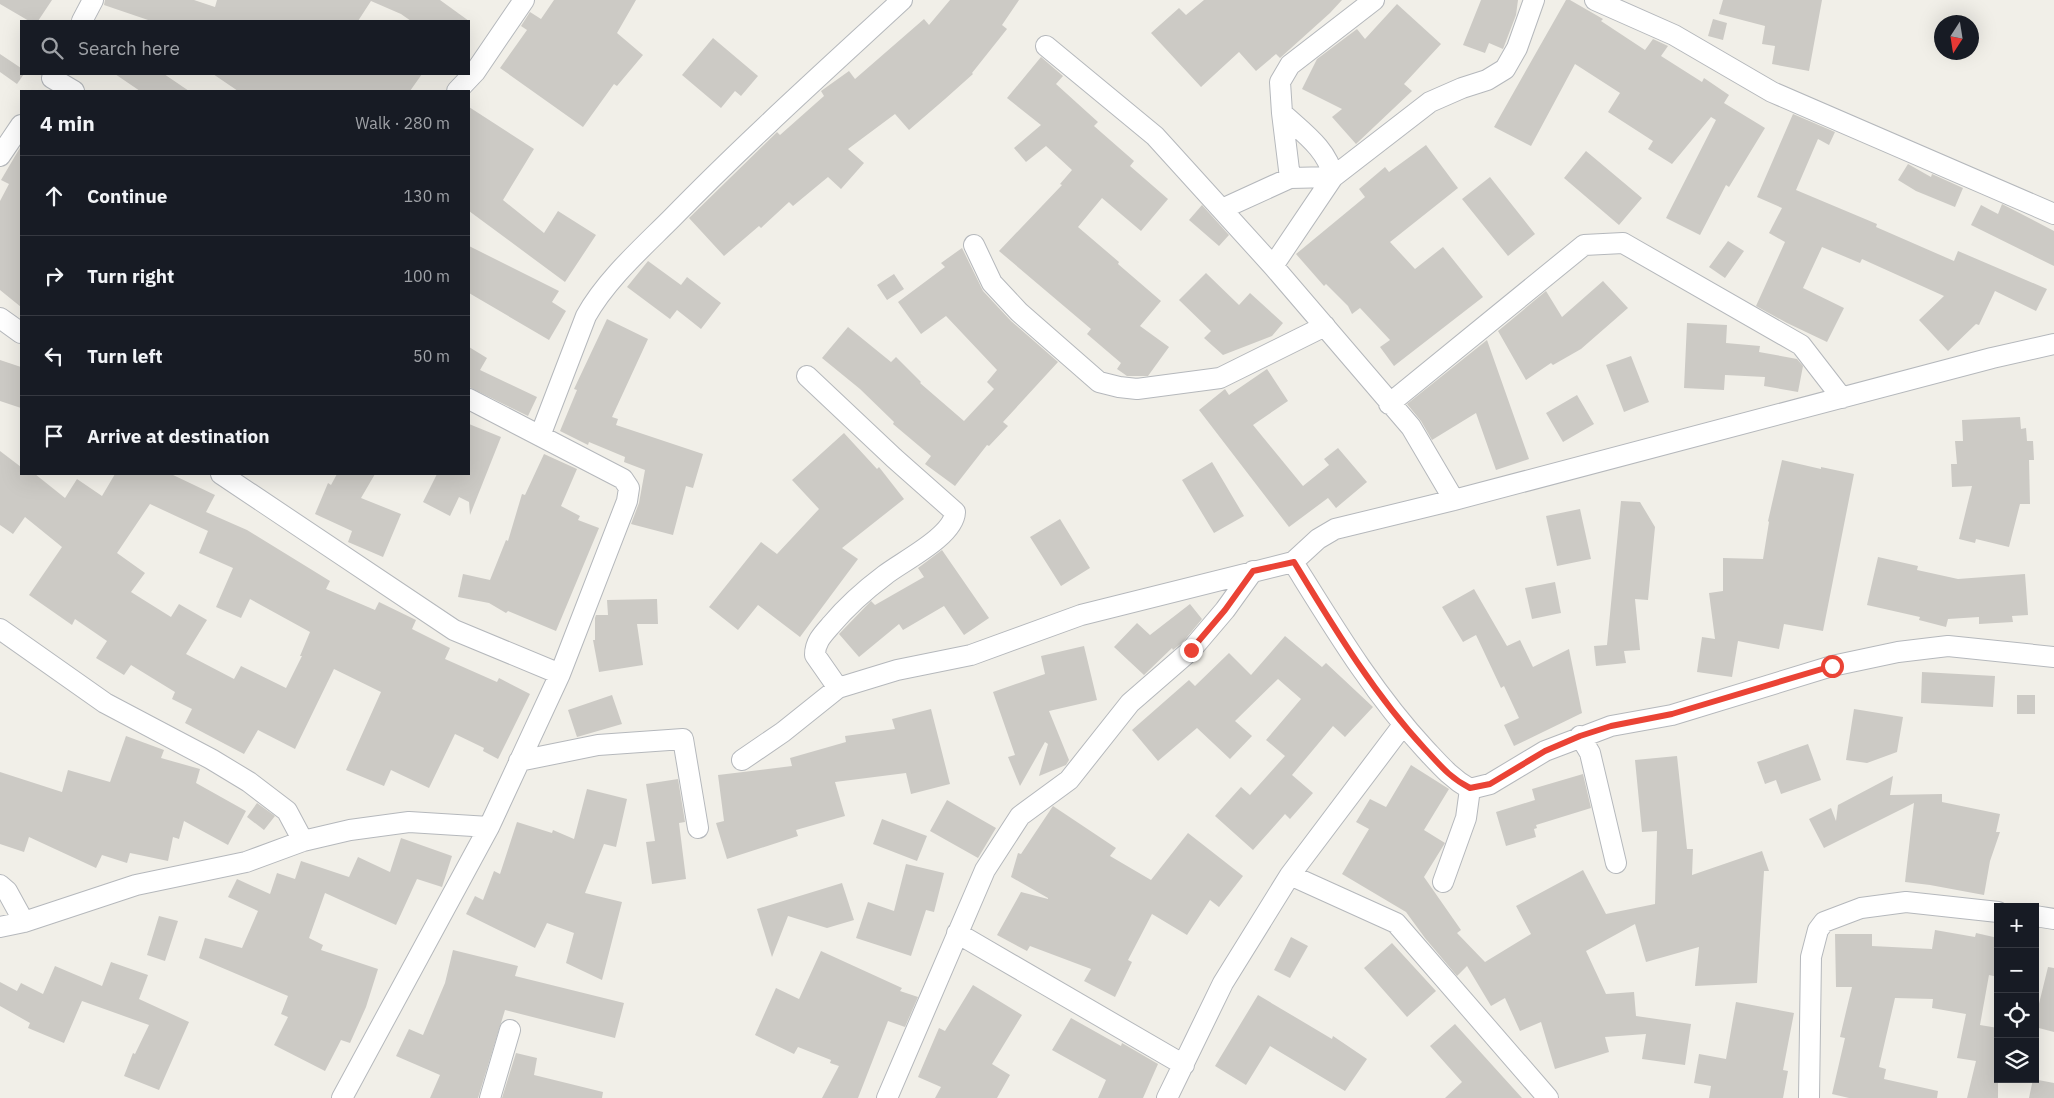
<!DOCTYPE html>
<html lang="en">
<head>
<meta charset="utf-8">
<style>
  :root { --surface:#171b24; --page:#20242c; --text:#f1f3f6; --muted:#9ea1a6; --line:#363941 }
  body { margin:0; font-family:"IBM Plex Sans",sans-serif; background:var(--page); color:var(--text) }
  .controls { position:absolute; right:15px; bottom:15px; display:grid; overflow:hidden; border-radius:0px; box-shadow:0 5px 20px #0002 }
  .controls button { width:45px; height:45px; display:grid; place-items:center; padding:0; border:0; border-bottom:1px solid var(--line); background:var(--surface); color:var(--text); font:25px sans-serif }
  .compass { position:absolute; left:1934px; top:15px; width:45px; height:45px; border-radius:50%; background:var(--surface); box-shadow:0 5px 20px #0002; rotate:192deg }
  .stop { position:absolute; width:15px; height:15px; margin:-11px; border:4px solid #ea4335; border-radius:50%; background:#fff }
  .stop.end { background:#ea4335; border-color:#fff; box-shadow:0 1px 5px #0008 }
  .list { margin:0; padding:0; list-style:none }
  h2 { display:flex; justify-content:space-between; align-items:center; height:65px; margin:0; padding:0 20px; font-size:21px }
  h2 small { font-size:16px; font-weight:400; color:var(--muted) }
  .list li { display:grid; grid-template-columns:32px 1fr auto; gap:15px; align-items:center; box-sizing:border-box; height:80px; padding:0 20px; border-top:1px solid var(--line) }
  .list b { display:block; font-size:19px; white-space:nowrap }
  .list em { font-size:16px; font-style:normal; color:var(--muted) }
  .icon { flex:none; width:28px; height:28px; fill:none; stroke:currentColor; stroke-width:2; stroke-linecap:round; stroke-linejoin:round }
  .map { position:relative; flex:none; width:2054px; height:1098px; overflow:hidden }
  .search { position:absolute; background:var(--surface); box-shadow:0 5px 20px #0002; left:20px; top:20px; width:450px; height:55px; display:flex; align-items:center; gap:12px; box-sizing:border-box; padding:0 18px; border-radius:0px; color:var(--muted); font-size:19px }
  .panel { position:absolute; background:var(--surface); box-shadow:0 5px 20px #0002; left:20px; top:90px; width:450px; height:385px; border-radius:0px }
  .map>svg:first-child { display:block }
  .building { fill:#cccac5; fill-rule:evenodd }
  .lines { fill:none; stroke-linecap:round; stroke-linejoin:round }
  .minor-casing { stroke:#b5b8bc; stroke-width:22 }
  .minor { stroke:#fff; stroke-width:20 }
  .route { stroke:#ea4335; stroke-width:6 }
</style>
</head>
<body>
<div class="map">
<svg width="2054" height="1098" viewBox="0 0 2054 1098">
  <rect width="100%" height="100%" fill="#f1efe8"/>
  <path class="building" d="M0,0H52L38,21H29L0,4Z
    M105,0H194L215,7L217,0H440L469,21H411L401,14L371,1L358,21H151L104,5Z
    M554,0H636L617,33L643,55L617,86L614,84L583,127L500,68L527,30L521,26L530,12L541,19Z
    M950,0H1019L1002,25L1007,29L972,73L973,74L945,99L909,130L895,114L848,149L864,163L841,189L828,177L793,206L789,202L761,228L759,226L724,256L689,218L773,136L777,132L780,135L824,96L821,91L849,71L855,79L924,19L929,25Z
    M1204,0H1342L1330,13L1280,58L1276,54L1256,71L1239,52L1201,87L1151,33L1179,8L1186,15Z
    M1481,0H1518L1516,15L1503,49L1489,43L1485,53L1463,45Z
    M1566,0H1570L1603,19L1601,21L1645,50L1653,39L1668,46L1661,56L1702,82L1704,78L1729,95L1724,103L1765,128L1729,187L1726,185L1700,235L1666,218L1716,120L1711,117L1672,164L1648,149L1653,141L1608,112L1620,93L1575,64L1531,146L1494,127Z
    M1723,0H1822L1809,71L1772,64L1775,46L1762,44L1765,26L1719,14Z
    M1397,4L1441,44L1404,84L1412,91L1356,144L1332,117L1342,109L1302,89L1317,59L1357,29L1365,39Z
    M1713,19L1727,23L1723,40L1708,36Z
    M713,38L758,76L741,96L735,91L721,108L682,75Z
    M0,54L21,68V74H24L17,84L0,72Z
    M1041,57L1063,76L1056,84L1098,122L1094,126L1134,161L1130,166L1168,199L1141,231L1102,198L1078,227L1119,262L1118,264L1161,301L1140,326L1169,347L1148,376H1127L1117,369L1121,363L1087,334L1091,329L999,251L1062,185L1060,184L1072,170L1046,146L1026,162L1014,148L1041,125L1007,98Z
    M115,74H164L189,91H140Z
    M213,74H422L410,91H238Z
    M469,107L534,149L503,200L544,233L558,211L596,235L565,282L469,211Z
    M1793,114L1835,132L1829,145L1818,139L1796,190L1877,224L1876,227L1954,261L1958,251L2047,289L2036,311L1995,291L1979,325L1976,324L1948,351L1919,320L1944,296L1862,259L1860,263L1822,247L1803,288L1844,308L1827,342L1787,323L1756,306L1785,242L1769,233L1782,208L1757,197Z
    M1426,145L1458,188L1390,242L1415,269L1443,247L1483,297L1394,366L1380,347L1390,340L1360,308L1352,314L1348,306L1326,284L1324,286L1296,254L1365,197L1359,189L1385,167L1389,172Z
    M21,146V307L0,290V201L9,184L1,180Z
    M1586,151L1642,198L1619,225L1564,178Z
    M1908,164L1931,177L1932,174L1963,188L1955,207L1916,191L1898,180Z
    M1490,177L1535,234L1508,256L1462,199Z
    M2002,204L2054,231V266L1971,225L1981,205L1998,214Z
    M1202,205L1229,235L1219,246L1189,220Z
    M1728,241L1744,251L1725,278L1709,267Z
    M469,246L559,291L552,302L566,311L549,340L469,293Z
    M962,248L983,291L1011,321L1058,362L1003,422L1008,426L989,446L987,445L955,486L925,464L931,456L893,424L894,422L860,389L822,358L848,327L891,362L896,357L921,382L920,383L964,421L994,389L987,382L997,370L946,316L921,334L898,302L945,267L941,263Z
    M648,261L681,285L687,277L721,303L701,329L677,310L670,319L627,287Z
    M1206,273L1239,305L1250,293L1283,323L1272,336L1223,355L1204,338L1211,331L1179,300Z
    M894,274L904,289L887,300L877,285Z
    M1603,281L1628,308L1581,349L1553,365L1551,363L1526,380L1498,331L1546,291L1562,317Z
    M607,319L648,339L612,417L618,419L616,425L703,454L693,488L686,486L673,535L631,524L639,503L645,470L624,462L625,457L589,442L588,445L560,431L577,390L574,389Z
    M1687,323L1727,325L1726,343L1760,346L1759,352L1797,359L1803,366L1798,392L1764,386L1765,377L1725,375L1724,390L1684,388Z
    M1487,340L1529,459L1496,470L1476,413L1432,440L1421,421L1407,404Z
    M469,347L487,358L480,370L537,397L528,416L469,387Z
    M1631,356L1649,402L1624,412L1606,365Z
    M0,360L21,367V408L0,401Z
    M1267,369L1288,401L1253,425L1303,486L1329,465L1324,459L1338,448L1367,482L1336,508L1328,498L1289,527L1199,410L1225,389L1229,395Z
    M1577,395L1594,424L1563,442L1546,413Z
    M2020,417L2021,429L2026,428L2027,441H2033L2034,460H2029L2030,504H2020L2009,547L1976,539L1975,543L1959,539L1972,486L1952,487L1951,464H1957L1955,441H1963L1962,420Z
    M469,424L501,437L470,515L469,502L459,497L450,516L423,502L437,474H469Z
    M844,433L877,469L879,467L904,499L842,548L858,559L800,637L758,605L738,630L709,607L761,542L777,554L819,509L792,480Z
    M0,451L21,467V474H35L65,498L77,479L102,496L115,474H171L215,495L206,512L247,530L330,581L326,589L375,610L379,602L416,620L412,629L450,648L445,659L497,682L499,678L530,694L498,759L483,751L484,748L455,734L429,788L391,770L384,786L346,770L381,692L334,669L295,749L258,730L244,754L185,723L192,709L172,699L175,692L131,665L124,675L96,658L107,641L75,619L72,625L29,595L62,547L25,517L13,534L0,525ZM150,504L208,531L199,553L233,568L216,607L241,618L250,599L310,632L300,656H302L286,688L241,666L234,679L186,654L207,620L179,604L171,617L131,592L145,573L117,553Z
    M544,454L577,469L561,506L580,516L578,520L599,528L556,631L508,611L506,613L489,603L458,597L463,574L490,580L506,540L508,541L522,494L525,495Z
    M1782,460L1821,469V467L1854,474L1823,631L1784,624L1779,649L1738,641L1732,677L1697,672L1702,637L1715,639L1709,593L1723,591V558L1763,559L1769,522L1768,521Z
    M1212,462L1244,516L1214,533L1182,480Z
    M337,474H375L361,498L401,514L383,557L348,542L352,531L315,514L328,483L331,485Z
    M1621,501L1640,502L1655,527L1648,600L1635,599L1640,650L1624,651L1626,663L1596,666L1594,646L1607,645Z
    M1580,509L1591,559L1557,566L1546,516Z
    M1060,519L1090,568L1061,586L1030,537Z
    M942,550L989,618L964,635L944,606L903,630L899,624L859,657L839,634L871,601L875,605L924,577L918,568Z
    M1878,557L1918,566L1917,570L1958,579L2025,574L2028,615L2012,616L2013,622L1979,624V617L1948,619L1946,627L1919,620L1920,617L1867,605Z
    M1555,582L1561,613L1532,619L1525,588Z
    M1474,589L1507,646L1520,640L1533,667L1569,649L1582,713L1514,746L1504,725L1519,718L1504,686L1501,688L1476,635L1463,642L1442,607Z
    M657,599L658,624H637L643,665L599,672L593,640H595V618L596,615H608L607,600Z
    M1190,604L1202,619L1183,642L1173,650L1172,648L1144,675L1114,647L1137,623L1150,635Z
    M1285,636L1322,667L1326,663L1373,707L1345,737L1333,726L1292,775L1313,793L1290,819L1285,814L1253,850L1215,816L1241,787L1250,795L1285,756L1266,740L1301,699L1278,679L1235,721L1252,736L1230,759L1197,728L1158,761L1132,730L1189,680L1195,686L1229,653L1251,675Z
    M1084,646L1097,700L1049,711L1069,760L1066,765L1039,776L1048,744L1045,742L1020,786L1008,757L1015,755L993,692L1045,674L1041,656Z
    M1922,672L1995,676L1993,707L1921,703Z
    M612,695L622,724L577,737L568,710Z
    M2017,695H2035V714H2017Z
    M931,709L950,784L911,794L906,773L835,782L845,816L796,830L798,836L727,859L716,823L724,821L718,775L792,766L790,758L846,742L845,736L895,729L892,719Z
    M1854,709L1903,717L1897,752L1867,763L1846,760Z
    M126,736L164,750L161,758L200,769L196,783L246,811L228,845L184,821L179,839L173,837L168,861L130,853L127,863L102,855L96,868L29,837L24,852L0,844V772L62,792L68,770L110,782Z
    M1808,744L1821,780L1781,794L1776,780L1765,784L1757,762Z
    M1677,756L1687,849H1693L1692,875L1762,851L1769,871H1764L1757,983L1695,986L1699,947L1646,962L1635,924L1586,951L1606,994L1634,992L1636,1016L1691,1024L1685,1065L1642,1059L1646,1034L1605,1037L1609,1052L1555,1069L1541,1022L1520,1031L1505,998L1491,1006L1467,966L1457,976L1425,938L1406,912L1342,874L1369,829L1356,822L1370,799L1386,807L1411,765L1449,789L1424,830L1445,843L1424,877L1461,930L1457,933L1485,962L1531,934L1516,906L1583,870L1606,914L1655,904L1657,831L1642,832L1635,760Z
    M1583,774L1591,808L1536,825L1537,828L1534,829L1536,837L1506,846L1496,812L1535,800L1532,789Z
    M1893,776L1890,795L1942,794V802L2000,814L1996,832H2000L1990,861L1984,895L1930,885L1905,882L1914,803L1824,848L1809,819L1831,808L1836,821L1838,805Z
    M678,779L685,822L679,823L686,879L652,884L646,842L655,841L646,784Z
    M587,789L627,799L616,847L604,844L585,893L622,902L602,980L566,963L574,933L547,923L535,948L466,914L475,896L483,900L494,871L500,874L517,822L552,833L553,830L574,839Z
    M947,800L996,828L978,858L930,831Z
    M257,803L275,816L264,830L247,817Z
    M1053,806L1116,848L1110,856L1151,880L1188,833L1243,876L1219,907L1210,900L1187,935L1152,914L1128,960L1132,962L1115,997L1084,981L1091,969L1030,946L1027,951L997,935L1021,892L1048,899V898L1011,877L1018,853L1021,854Z
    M882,819L927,836L917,861L873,844Z
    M401,838L452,856L442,887L417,879L396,925L325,893L309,938L323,945L321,950L378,969L366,1007L350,1043L341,1040L325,1071L274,1045L288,1017L281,1014L288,996L199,958L205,938L242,948L258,911L228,897L237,879L270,894L277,873L295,879L301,861L349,877L358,857L390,872Z
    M906,864L944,873L934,912L926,910L911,956L856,938L868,902L894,911Z
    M842,883L854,920L827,928L788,916L772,957L757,909Z
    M159,916L178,921L165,961L147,955Z
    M1935,930L1975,937L1976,933L1998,938V977L1989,975L1980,1025L1998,1028V1098H1967L1976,1061L1957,1058L1966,1014L1932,1008L1933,999L1895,998L1879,1067L1886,1069L1884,1079L1938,1091L1937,1098H1849L1832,1094L1845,1038L1840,1037L1852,987H1836L1835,934H1872V946L1932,949Z
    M1291,937L1308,946L1290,978L1274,970Z
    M1392,943L1436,991L1407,1017L1364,968Z
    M453,950L518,966L515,976L624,1003L615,1038L505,1010L478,1098H430L440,1075L396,1056L409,1029L423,1035L445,983Z
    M821,951L902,988L900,991L918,997L905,1027L888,1021L858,1098H822L839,1066L830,1063L831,1060L798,1047L794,1054L755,1035L776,988L799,999Z
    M111,962L148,975L139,999L189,1022L159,1090L124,1076L133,1053L135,1054L149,1025L82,1001L64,1043L28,1028L30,1023L0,1006V982L17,991L21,983L43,994L55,966L102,986Z
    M2048,967L2054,968V1032L2035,1027V1020Z
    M973,985L1022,1015L992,1064L1010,1075L997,1098H935L941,1087L918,1077L939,1028L945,1031Z
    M1258,995L1332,1039L1333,1036L1367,1059L1345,1091L1270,1046L1246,1085L1215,1066Z
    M1736,1002L1794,1013L1783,1070L1788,1071L1783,1098H1709L1711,1086L1694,1083L1699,1054L1726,1059Z
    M1071,1018L1121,1046L1122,1043L1158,1064L1143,1098H1098L1106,1080L1052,1050Z
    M1455,1024L1522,1098H1445L1462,1082L1430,1046Z
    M516,1053L537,1058L534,1075L603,1092L602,1098H502Z
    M2033,1079L2054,1083V1098H2029Z"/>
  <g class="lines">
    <defs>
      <path id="minor" d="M1595,0L1674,35L1772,92L2054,214
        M82,21L93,0
        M1046,46L1155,136L1273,266L1411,427L1454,500
        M52,78L74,91
        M457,91L475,72L524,0
        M0,156L21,125
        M1290,178L1282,113L1280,82L1290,65L1374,0
        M1222,209L1290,178L1333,177C1328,149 1301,131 1282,113
        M974,245L992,283L1019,312L1099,382L1119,387L1137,389L1220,378L1325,326
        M1273,266L1333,177L1430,102L1462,88L1487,80L1505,69L1517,48L1534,0
        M0,318L21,333
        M807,376L894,458L955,512C954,536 903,561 885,575C865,590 847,606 831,625C823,634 815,642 815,655L838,688
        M1389,404L1584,245L1623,243L1801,345L1842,398
        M540,436L586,316C606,280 642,248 671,219C745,143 824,72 902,0
        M221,474L454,630L560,674
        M1293,562C1333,626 1373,693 1425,749C1440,765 1451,778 1470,789L1490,784L1545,751L1611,726L1672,715L1832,666L1898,652L1948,646L2054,657
        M0,629L105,703L211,759L249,782L287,811L303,841
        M1580,736L1590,753L1616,863
        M742,760L783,732L838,688L897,670L971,655L1081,615L1293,562L1318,539L1335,529L1454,500L1992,358L2054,344
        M519,761L598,745L683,739L698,828
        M1290,875L1396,923L1548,1098
        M1443,882L1466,818L1470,789
        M0,885L7,891L24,922
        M2035,916L2054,919
        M0,927L24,922L136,885L246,862L303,841L350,830L409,822L489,827
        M957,933L1184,1065
        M342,1098L489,827L560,674L627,501L629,488L623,479L469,399
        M490,1098L510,1030
        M887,1098L985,870L1020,816L1069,780L1130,703L1191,650L1225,610L1253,571
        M1167,1098L1223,983L1290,875L1403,725
        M1809,1098L1811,957L1818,930L1824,922L1861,908L1906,902L1998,912"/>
    </defs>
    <use href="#minor" class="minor-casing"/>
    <use href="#minor" class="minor"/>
  </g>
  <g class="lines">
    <path class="route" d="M1191,650L1225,610L1253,571L1294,562C1333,626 1373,693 1425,749C1440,765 1450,778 1470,788L1490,784L1545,751L1580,736L1611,726L1672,714L1832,666"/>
  </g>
</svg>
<div class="controls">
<button>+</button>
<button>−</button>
<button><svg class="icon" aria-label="locate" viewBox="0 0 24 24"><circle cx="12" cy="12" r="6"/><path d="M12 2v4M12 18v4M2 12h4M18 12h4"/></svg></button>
<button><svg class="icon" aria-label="layers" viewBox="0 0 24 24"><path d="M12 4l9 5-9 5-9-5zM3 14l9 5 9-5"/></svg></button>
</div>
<svg class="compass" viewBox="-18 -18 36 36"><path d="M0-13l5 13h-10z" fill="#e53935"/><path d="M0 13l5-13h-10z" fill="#9ea1a6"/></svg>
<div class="stop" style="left:1832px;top:666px"></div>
<div class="stop end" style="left:1191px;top:650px"></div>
<div class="search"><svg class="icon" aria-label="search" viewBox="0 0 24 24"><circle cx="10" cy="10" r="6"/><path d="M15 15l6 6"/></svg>Search here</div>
<section class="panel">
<h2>4 min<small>Walk · 280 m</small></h2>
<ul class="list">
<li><svg class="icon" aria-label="ahead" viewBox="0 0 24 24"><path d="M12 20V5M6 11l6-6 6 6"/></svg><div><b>Continue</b></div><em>130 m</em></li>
<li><svg class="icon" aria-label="right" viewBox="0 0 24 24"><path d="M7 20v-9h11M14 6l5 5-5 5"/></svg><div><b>Turn right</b></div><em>100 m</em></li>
<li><svg class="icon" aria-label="left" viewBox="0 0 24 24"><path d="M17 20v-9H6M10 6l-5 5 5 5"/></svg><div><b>Turn left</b></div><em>50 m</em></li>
<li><svg class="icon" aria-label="arrive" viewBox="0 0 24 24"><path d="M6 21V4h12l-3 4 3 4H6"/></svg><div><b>Arrive at destination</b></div></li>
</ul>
</section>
</div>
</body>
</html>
